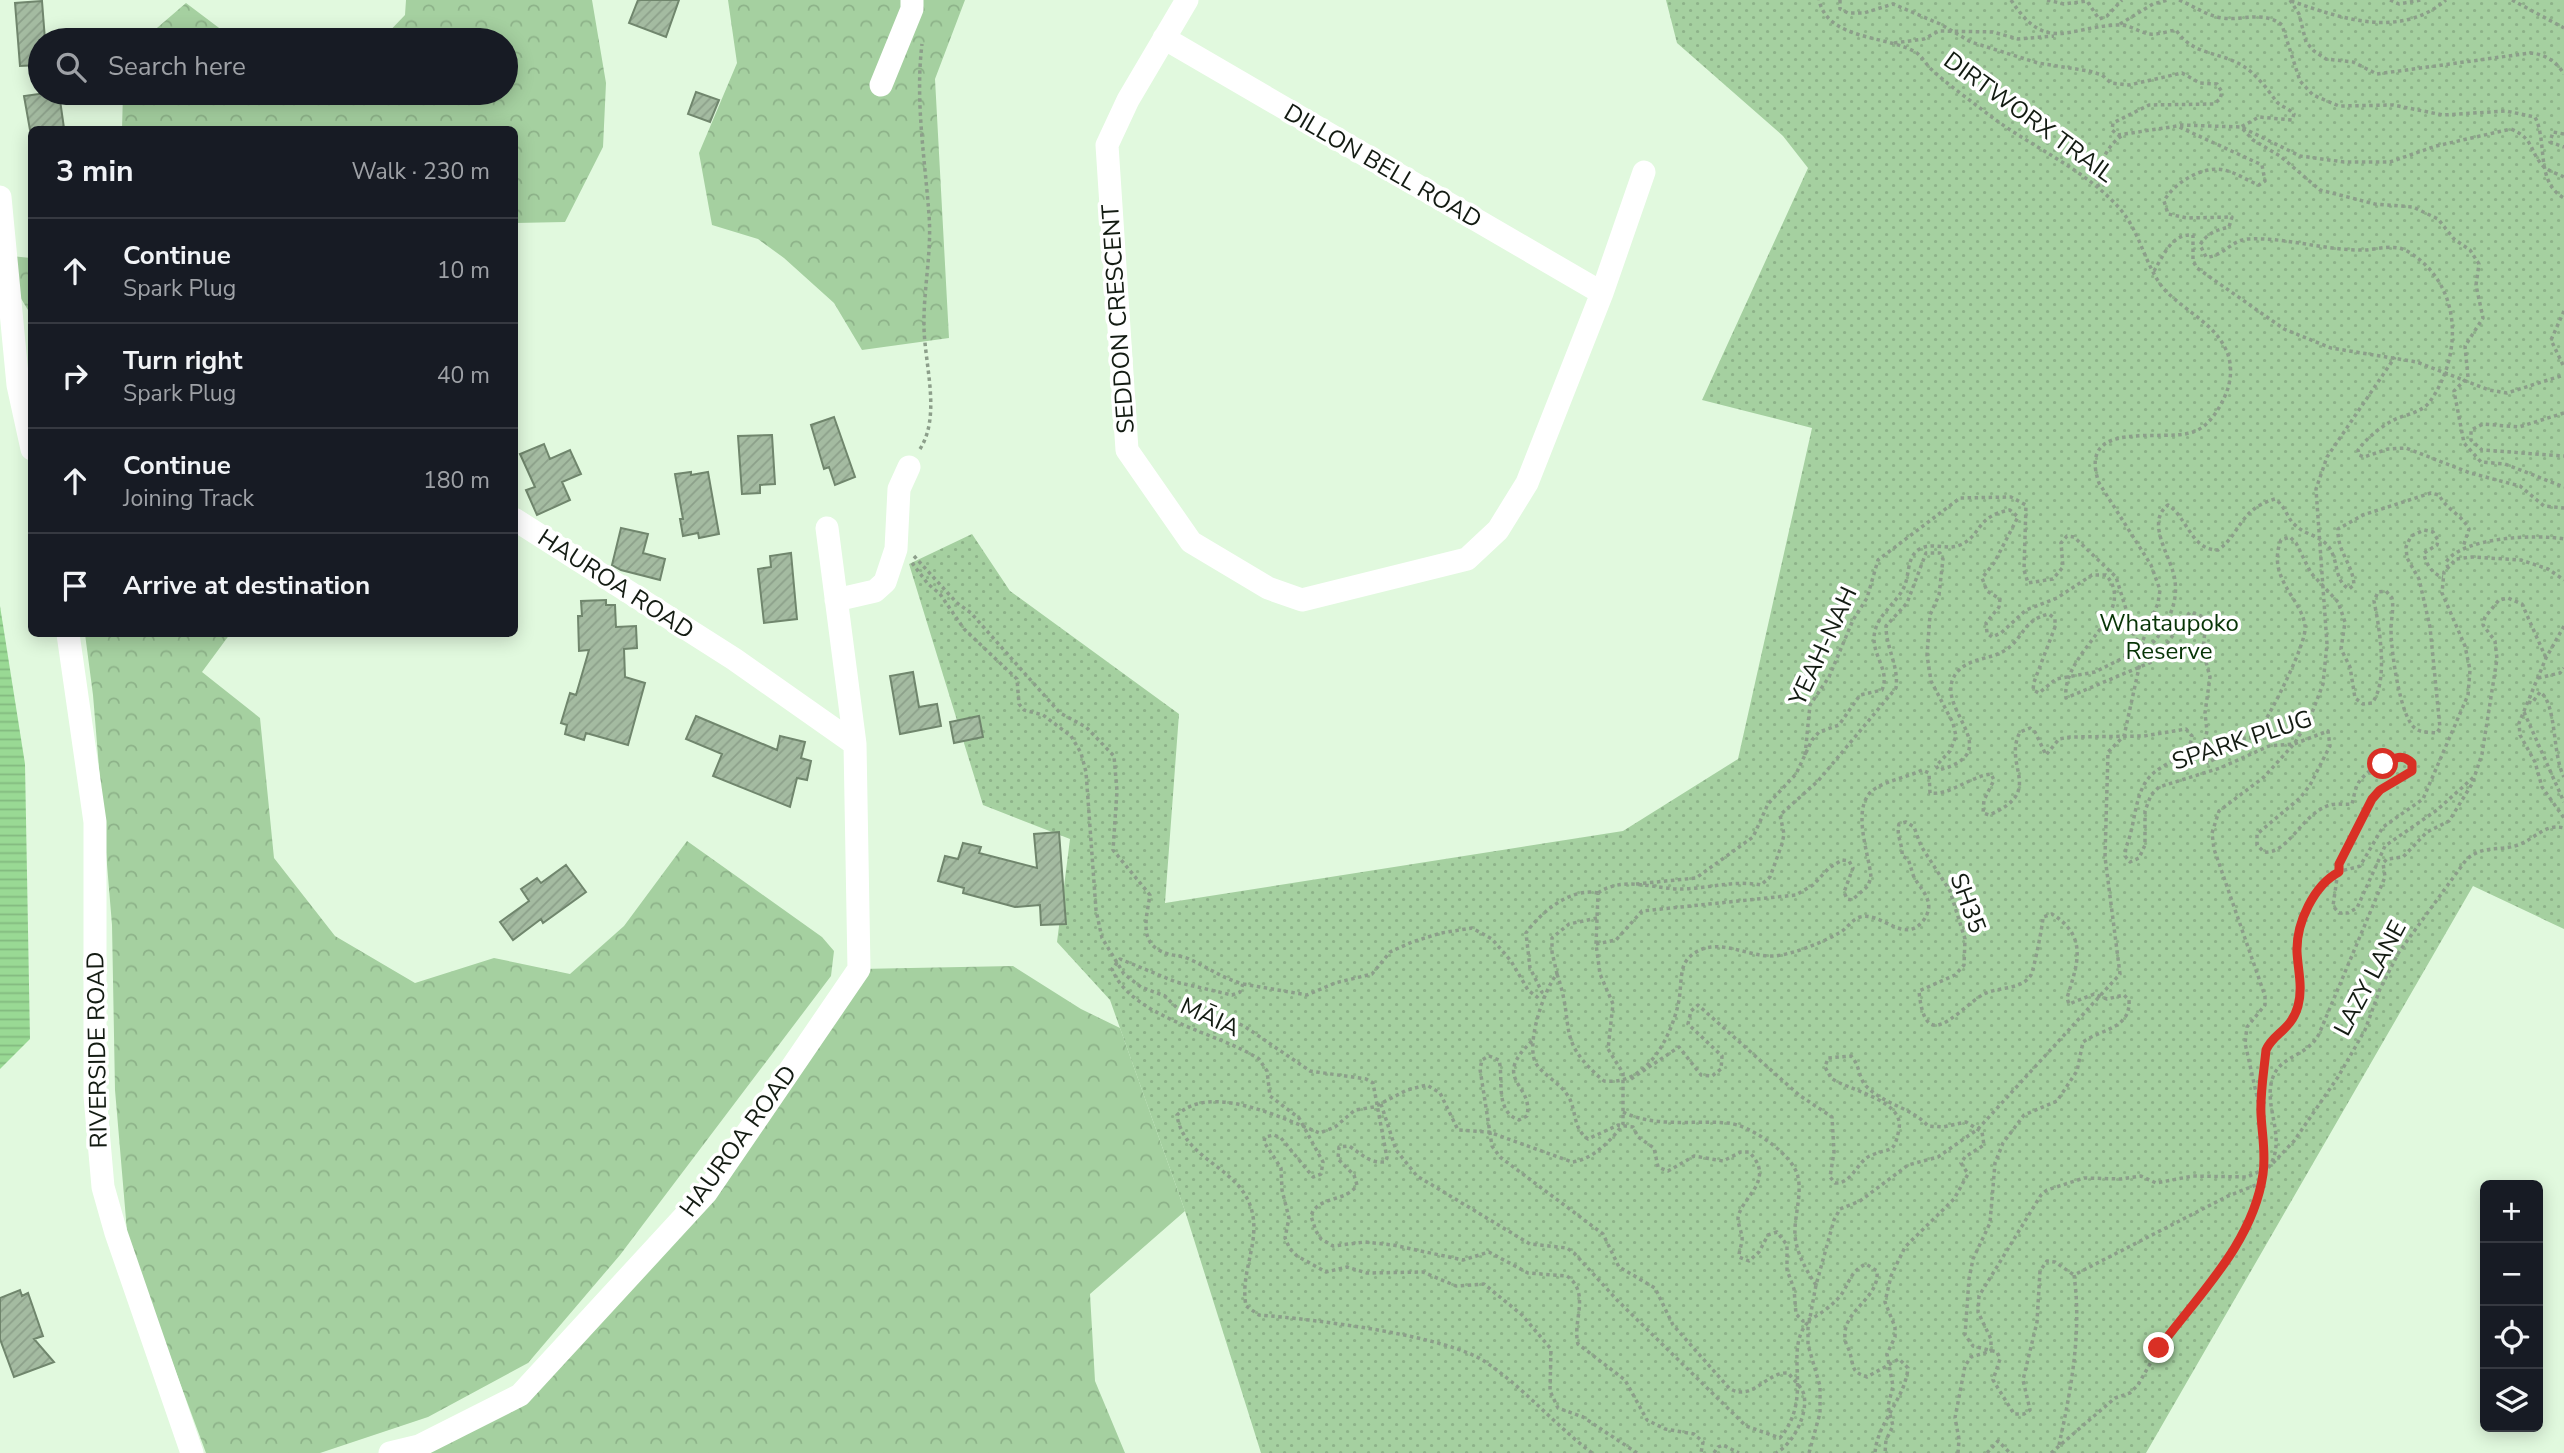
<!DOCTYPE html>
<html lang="en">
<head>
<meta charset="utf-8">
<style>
  :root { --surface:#171b24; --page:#20242c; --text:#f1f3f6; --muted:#9ea1a6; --line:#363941 }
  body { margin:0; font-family:"Nunito Sans",sans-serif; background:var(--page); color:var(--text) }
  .controls { position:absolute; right:21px; bottom:21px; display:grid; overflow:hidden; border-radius:10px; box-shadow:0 4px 18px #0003 }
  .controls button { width:63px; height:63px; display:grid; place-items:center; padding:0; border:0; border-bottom:2px solid var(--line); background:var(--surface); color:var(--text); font:35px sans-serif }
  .stop { position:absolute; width:21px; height:21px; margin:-16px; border:5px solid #d93025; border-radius:50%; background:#fff }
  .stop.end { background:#d93025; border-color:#fff; box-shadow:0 2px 7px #0008 }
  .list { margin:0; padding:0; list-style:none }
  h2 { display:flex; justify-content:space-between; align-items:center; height:91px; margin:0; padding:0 28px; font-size:30px }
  h2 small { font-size:23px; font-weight:400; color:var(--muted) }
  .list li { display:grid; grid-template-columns:46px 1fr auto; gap:21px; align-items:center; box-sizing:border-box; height:105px; padding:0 28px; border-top:2px solid var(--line) }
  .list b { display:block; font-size:26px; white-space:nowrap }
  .list p { margin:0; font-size:23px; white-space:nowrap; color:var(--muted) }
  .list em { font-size:23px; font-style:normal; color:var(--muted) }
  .icon { flex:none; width:38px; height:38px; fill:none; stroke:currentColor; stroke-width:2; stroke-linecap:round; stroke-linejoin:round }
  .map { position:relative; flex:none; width:2564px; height:1453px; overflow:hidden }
  .search { position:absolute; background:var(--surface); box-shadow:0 4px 18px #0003; left:28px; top:28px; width:490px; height:77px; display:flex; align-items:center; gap:18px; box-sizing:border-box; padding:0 24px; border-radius:38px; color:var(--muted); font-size:26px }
  .panel { position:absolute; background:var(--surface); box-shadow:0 4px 18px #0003; left:28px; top:126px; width:490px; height:511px; border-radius:10px }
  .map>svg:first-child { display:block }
  .forest { fill:url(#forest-crowns) }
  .park { fill:url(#park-dots) }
  .water { fill:url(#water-rules) }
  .building { fill:url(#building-hatch); stroke:#70866d; stroke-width:2 }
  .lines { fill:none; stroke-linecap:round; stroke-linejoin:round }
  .path { stroke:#8c9e8a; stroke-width:3.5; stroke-dasharray:3.5 3.5; stroke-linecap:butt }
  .minor { stroke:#fff; stroke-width:23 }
  .route { stroke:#d93025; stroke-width:9 }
  .labels { text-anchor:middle; stroke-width:7; stroke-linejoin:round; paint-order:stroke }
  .street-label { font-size:24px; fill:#131b12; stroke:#fff }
  .park-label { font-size:24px; fill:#073406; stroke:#fff }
</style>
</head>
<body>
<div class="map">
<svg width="2564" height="1453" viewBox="0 0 2564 1453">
  <defs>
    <pattern id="forest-crowns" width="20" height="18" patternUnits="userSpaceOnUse" patternTransform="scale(1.75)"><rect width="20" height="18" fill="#a5d0a0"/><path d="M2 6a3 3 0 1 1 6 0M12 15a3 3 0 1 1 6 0" fill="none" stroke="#8db289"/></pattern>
    <pattern id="park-dots" width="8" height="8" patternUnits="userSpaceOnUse" patternTransform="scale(1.75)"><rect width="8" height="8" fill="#a5d0a0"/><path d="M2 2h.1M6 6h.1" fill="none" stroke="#8db289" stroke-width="1.8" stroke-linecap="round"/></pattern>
    <pattern id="water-rules" width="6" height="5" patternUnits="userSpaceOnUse" patternTransform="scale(1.75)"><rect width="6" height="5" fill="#99d994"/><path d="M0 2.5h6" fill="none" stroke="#83ba7f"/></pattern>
    <pattern id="building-hatch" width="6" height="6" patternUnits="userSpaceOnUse" patternTransform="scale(1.75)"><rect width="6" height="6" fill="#a4bba1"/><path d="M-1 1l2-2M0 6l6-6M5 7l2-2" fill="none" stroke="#8ca08a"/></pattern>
  </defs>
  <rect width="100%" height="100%" fill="#e1f9de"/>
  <path class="forest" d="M406,0H592L606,83L603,147L565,222L515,223L514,130L122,129L123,93H506V40H381L405,15Z
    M728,0H965L935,79L949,338L862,350L834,303L784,258L758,239L712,225L699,153L737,63Z
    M186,3L235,40H143Z
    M1,255L31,258V315L2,267Z
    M85,634H230L202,672L260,718L274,858L335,936L415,983L494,958L570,974L624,926L687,841L822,937L834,951L831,976L620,1255L528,1363L428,1417L320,1453H206L128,1243L115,1090L112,925L93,695Z
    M1013,966L1081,1009L1120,1028L1185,1211L1090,1294L1095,1381L1125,1453H390L520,1395L706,1193L859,969Z"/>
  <path class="park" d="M1666,0H2564V929L2473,886L2146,1453H1261L1185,1211L1110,1000L1057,942L1070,839L983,805L909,564L972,534L1010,591L1179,714L1165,903L1623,831L1738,759L1812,428L1702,400L1808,168L1783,136L1677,43Z"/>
  <path class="water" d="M0,606L25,764L30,1039L0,1069Z"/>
  <path class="building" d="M638,0H679L666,37L629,23Z
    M42,1L45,40H40V65L20,66L15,3Z
    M696,92L719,100L710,122L688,114Z
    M46,93H59L64,128L30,130L24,96Z
    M834,417L855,477L835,485L829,467L824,469L811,425Z
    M772,435L775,484L760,485V493L742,494L738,436Z
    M544,444L550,459L570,450L581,474L562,482L570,500L537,515L526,490L535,487L520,454Z
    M691,472V475L708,472L719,534L699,538L698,533L683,536L680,519H683L675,474Z
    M621,528L648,534L643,553L665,559L660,580L621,570L612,565Z
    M791,553L797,619L764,623L758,569L771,567L770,556Z
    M606,600V605H615L616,627L636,626L637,648L624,649L625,677L645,683L628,745L586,733L584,740L565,734L567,725L561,723L570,693L576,695L589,650L579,651L578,616H582L581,601Z
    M913,672L919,707L937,704L941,726L900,734L890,676Z
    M696,716L777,750L780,736L805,742L801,758L811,761L807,780L797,778L790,807L713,776L722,754L686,739Z
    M979,716L983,737L954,743L950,722Z
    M1059,832L1066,924L1041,925L1040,905L1015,907L963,893L964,888L938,881L945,856L958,859L963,843L981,847L979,853L1037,868L1034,834Z
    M566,865L586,892L543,923L541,919L513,940L500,922L529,901L521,889L537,878L541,883Z
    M20,1290L22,1296L28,1293L43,1336L34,1339L54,1362L14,1377L0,1339V1298Z"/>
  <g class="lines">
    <path class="path" d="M1840,0V9L1848,13H1864L1893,4L1940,24L1971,42L2038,63L2089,71L2102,75L2111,83L2129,85L2182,73L2200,83L2217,84L2222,92L2220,99L2214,104L2149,105L2113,123L2112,130L2118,135L2177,126L2262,165L2265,181L2259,185C2248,181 2235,172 2224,170C2202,165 2173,184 2164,201L2168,214L2187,218L2232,217L2229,227C2217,230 2207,233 2200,245L2206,257C2223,257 2231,240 2248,239C2287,237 2326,251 2365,250C2378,249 2395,244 2407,251C2461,282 2464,352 2431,400C2422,414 2403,414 2390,422C2378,429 2366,439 2358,450L2359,455L2364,457L2388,449L2406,448L2470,473L2520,486L2544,506L2564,508
      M2011,0C2046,54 2067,27 2117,25C2129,24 2138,32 2149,34C2158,35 2168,31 2176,30C2193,56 2219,51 2243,66C2255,73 2269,91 2276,101C2281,107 2289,108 2294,114L2292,120L2259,117L2241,127L2253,140L2280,156L2320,190L2375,204L2413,207L2438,219L2454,239L2470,250L2479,264L2476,285L2483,318L2465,346L2468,377L2454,391L2464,443L2481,462L2505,464L2564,487
      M2047,0L2064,4L2087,1L2099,19L2107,16L2122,0
      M2179,0C2194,6 2205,15 2222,18C2244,21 2263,10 2282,25L2300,81L2313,95L2339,106L2393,105L2443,115L2506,111L2535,117C2548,143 2535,182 2564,198
      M2290,0L2299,14L2306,42L2314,51L2326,59L2353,62L2377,74L2530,53C2545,54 2556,61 2564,74
      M2390,0L2399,4L2421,0
      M2512,0L2564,28
      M2291,1C2343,19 2400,39 2446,0
      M2120,24L2153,4L2168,0
      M1894,43L1924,39L1939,31L1993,32L2018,39L2054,36
      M2180,125L2241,127L2300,156L2344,162H2390L2436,146L2511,129C2535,139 2529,152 2544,167C2549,171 2558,174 2564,177
      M2564,134L2553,132L2550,142L2564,147
      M2099,187L2096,181C2100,163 2107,145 2123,135
      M2154,271C2163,256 2172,233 2193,235V261L2197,268L2284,329L2331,348L2417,362L2489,390L2507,393L2564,375
      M2564,311L2551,340L2564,367
      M2564,413L2519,427L2483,424L2471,430V440L2482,450L2564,456
      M920,449C941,416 925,366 924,328C923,291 932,252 929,215C925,159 915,101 922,44
      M914,556L957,603L971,613L1060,713L1086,727L1114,756L1117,791L1113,850L1150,895C1146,920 1138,945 1168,954C1175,956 1183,956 1189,959C1209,968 1222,978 1243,984L1240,992L1232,995L1176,982L1120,959L1112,969C1131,1018 1220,1033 1259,1059L1267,1071L1270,1096L1299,1118L1323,1162L1321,1174L1313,1177L1281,1138L1274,1135L1265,1137L1264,1142L1281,1168L1282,1190L1289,1218L1285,1238L1290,1249L1297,1256L1326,1272L1347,1267L1367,1273L1423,1272L1456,1286L1484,1284L1522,1315L1551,1349L1550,1391L1558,1408L1583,1417L1637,1453
      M912,563L928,584L940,594L964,629L1017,679L1019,704L1024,710L1043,715L1071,736L1081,753L1086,772L1096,910L1102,938L1124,974L1141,987L1165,996L1180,1011L1228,1019L1244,1026L1310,1071L1366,1079L1373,1083L1387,1158L1385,1162C1368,1163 1362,1154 1349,1146L1339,1147L1338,1159L1354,1175L1357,1185C1347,1201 1324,1196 1313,1211L1311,1216L1316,1231L1321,1239L1333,1246L1365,1242L1393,1245L1463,1260L1489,1252L1528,1273L1567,1276C1591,1293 1572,1321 1578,1344L1625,1380L1647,1420L1665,1429L1694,1434L1703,1442L1701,1453
      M2448,568L2446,562C2463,537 2536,534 2564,539
      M2564,626L2546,658L2519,723L2520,735L2535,762L2542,787L2564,818
      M2538,678L2560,673L2564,668
      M2528,702L2532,703L2540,692C2557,703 2552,755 2564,777
      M2524,712L2564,802
      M1805,755L1810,705L1829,677L1853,620L1867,598L1878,560L1960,498L2011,497L2026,505L2024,570L2028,583L2053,579L2063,567L2061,543L2067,536L2074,537L2116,577L2135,638L2146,647C2155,643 2161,633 2166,623C2173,610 2177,596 2175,581C2173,559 2144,523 2168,505C2187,517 2192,551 2218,550C2241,534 2239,509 2275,499C2287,508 2286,517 2295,525C2307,537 2326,535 2333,555C2338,568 2336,581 2349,589L2354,585C2353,564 2337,552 2338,529L2363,515L2431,493L2439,495C2447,510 2462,515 2469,529L2463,547
      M1636,884L1696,878L1753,837L1768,804L1796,774L1812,740L1819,732L1839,725L1860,695L1882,690C1890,672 1874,657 1874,639C1874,617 1894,606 1903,589C1910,577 1906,559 1918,550C1931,541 1947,551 1960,545C1982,536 1975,516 2010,510L2018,517L1994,563L1982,578L1987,591L2000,599L1999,607L1986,623L1987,633L1992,637L2001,633L2026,610L2057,598L2092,575H2106C2140,614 2061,651 2066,698L2154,661L2190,612L2201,616L2205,630L2203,651L2210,677L2205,713L2207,731L2205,740L2199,746V754L2208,763L2216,758L2226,741L2253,737L2260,729C2271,713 2308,641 2305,626C2302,599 2266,578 2281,540L2290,537L2296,543L2311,573L2338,602L2345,622L2341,649L2350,667L2355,698L2363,704L2372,703C2389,681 2379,626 2374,601L2378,592L2386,591L2392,598C2394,609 2391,619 2391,630C2391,650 2400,719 2416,729C2422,733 2430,732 2437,733L2440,728L2430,627L2419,579L2407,558L2406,547L2411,536L2424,530L2433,532L2438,540L2437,545L2424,553C2425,563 2433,575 2443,577
      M1598,893C1624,875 1656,890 1684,889C1710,888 1734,880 1761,885L1770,877L1782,844L1784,834L1780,815L1818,781L1896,688C1899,666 1886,648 1886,626L1907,603L1926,553H1940L1943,559L1939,595L1930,615L1927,655L1931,681L1953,723L1956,736L1950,751L1936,766L1939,770C2013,750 1925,705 1959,670C1971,658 1991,659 2004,651C2024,639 2022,620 2049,614L2055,619V627L2034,682L2033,690L2039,693L2056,679L2095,672L2139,650L2158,603L2160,590L2151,565L2099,483C2076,417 2163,443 2193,432C2208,427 2218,411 2224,398C2231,384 2233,367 2227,352C2215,323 2184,311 2164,289C2145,266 2141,234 2121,210C2087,170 2031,147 1989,115C1970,100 1948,85 1931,69C1926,64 1922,57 1917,53C1888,35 1828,41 1819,0
      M1597,918L1569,924L1552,938V952L1557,974C1544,989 1524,1048 1537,1065C1546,1077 1560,1083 1568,1096C1577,1110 1572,1128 1588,1139L1618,1125L1633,1127L1638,1137L1654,1148L1658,1167L1668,1171L1694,1156L1723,1161L1741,1152H1749C1777,1180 1741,1197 1738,1218C1738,1226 1743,1234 1742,1241C1741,1247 1739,1251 1739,1257L1749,1261L1759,1252L1768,1235L1777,1232L1787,1245V1270L1794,1289L1796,1314L1803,1321C1815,1320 1837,1302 1843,1292C1851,1279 1851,1271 1866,1264L1877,1271C1880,1299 1842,1310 1845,1338C1845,1344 1849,1348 1850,1353C1854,1367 1851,1372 1867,1377L1899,1359L1908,1368C1905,1399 1877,1423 1875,1453
      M1596,944L1616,940L1642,911L1796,895L1813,885L1829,868L1842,860L1849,861L1853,868L1844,892L1847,899L1852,900L1868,886L1871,877C1869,853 1849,804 1876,788C1889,780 1908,777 1922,770L1929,773L1930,793C1949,796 1971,776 1991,774L1994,780L1984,800L1983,813L1989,815C2046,791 2002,767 2020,732L2030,728L2035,732L2046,755L2059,739L2070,737L2144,736L2186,729L2192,736C2189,761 2161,761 2147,780C2134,798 2135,827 2126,847L2125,856L2130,862L2139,858L2145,845V811L2151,795L2159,787L2220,768L2269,746L2294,744L2328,731L2330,746L2310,785L2300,798L2257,834V845L2264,852C2288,855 2302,813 2330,805C2336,803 2345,805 2352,804C2354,797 2355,788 2359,782C2369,768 2397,749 2412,763V771L2380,790L2372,799L2339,864L2333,906L2339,913H2348L2357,908L2385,846L2437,810L2475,776
      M1557,974C1576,1028 1554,1039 1604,1081C1646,1086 1670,1039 1678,1005C1681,993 1680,979 1683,968C1686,956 1700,948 1711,947C1733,945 1753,957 1774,956C1794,954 1821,943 1839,933C1847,929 1851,920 1860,917C1881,911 1904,945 1923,921C1936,904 1924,893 1915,879C1912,874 1911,866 1908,859L1902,856C1903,844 1896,837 1899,824L1906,822L1914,827L1921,846L1950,891L1965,939L1964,965L1955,975L1919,991C1925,1055 1954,1013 1982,995C1997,986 2021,991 2031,975C2034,969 2043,924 2043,917L2052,914C2089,937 2077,965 2067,998L2069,1004L2094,994L2107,999L2124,995L2129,1000C2131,1029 2101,1029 2083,1042L2077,1071L2057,1101L2024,1115L2003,1143L1995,1163L1990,1223L1973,1259L1969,1279L1965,1335L1973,1346L1997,1352L2000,1359L1993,1380L2014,1414H2024L2030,1410L2023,1380L2037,1322L2040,1271L2047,1261L2055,1262L2074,1275
      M1243,984L1307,995L1335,983L1372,974L1390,952L1412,942L1441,933L1472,928L1492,939L1511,961L1528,990L1537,997L1542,992L1530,968L1526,933C1541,912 1571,887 1598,893
      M1532,1041C1490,1081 1534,1083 1527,1116L1519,1120C1494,1111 1504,1080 1499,1060L1489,1056L1482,1060L1480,1069L1492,1146L1500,1157L1603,1234L1619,1267L1655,1288L1673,1325L1729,1388C1752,1403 1767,1371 1788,1373C1793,1379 1802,1387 1804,1395C1808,1415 1793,1444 1776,1453
      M1631,1079L1679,1047L1701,1075L1712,1076L1721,1069L1722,1056L1688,1024L1691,1011L1698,1005L1799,1095L1832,1117L1834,1152L1830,1177L1835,1183C1853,1184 1857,1160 1872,1155C1891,1147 1894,1155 1899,1129C1905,1100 1847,1090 1831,1078L1825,1067L1828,1058L1851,1056C1860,1065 1858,1077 1866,1086C1884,1105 1911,1107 1928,1126L1943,1127L1966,1122L1982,1132L1984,1145L1965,1157L1961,1163L1968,1174L1954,1199L1905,1247L1891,1276L1885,1302L1895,1327V1337L1887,1354L1893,1386L1888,1406L1893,1426L1886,1440L1885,1453
      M1381,1104L1396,1150L1417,1176L1530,1244L1567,1248L1574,1253L1618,1301L1746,1426L1780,1438C1815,1396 1782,1352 1808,1322
      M2260,1110L2245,1043L2247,1027L2265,1005V996L2214,849L2212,833L2219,811L2264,777L2294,744L2310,718L2323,684L2327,644L2316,489L2327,457L2395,357
      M1623,1112C1656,1128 1693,1120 1728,1123C1750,1125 1794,1155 1798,1177C1802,1196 1794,1216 1795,1236C1797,1254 1806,1270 1816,1285
      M2273,1163L2294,1141L2338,1077L2365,1030L2380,989L2399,952L2466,860C2483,844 2498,852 2518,845C2535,839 2545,823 2564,828
      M2059,1445C2071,1390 2082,1332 2074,1275L2228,1196L2261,1183
      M1592,1453C1555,1425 1525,1389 1487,1363C1448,1335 1311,1319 1259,1315L1246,1306C1239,1269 1265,1237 1248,1200C1231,1165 1183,1157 1177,1115C1212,1082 1283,1119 1320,1133L1335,1127L1355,1110L1374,1107L1407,1090L1427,1085L1440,1093L1458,1130L1489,1132L1572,1162C1592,1160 1612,1140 1623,1124V1073L1608,1049L1613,1004L1600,974L1596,944L1598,894
      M1714,1453L1718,1447L1723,1445L1739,1453
      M1809,1453L1820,1413V1386L1808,1345V1328L1816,1285L1834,1220L1840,1209L1860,1201L1908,1165L1938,1157L1978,1129L2120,974L2105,857L2108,752L2124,736L2144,645
      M1958,1453L1959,1439L1955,1418L1965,1366L1971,1357L1991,1351V1339L1978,1312L1979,1296L2041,1195L2047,1190L2084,1178L2121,1179L2141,1176L2156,1183L2193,1176L2247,1177L2269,1167C2288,1138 2262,1106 2273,1077C2281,1055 2307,1057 2319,1034L2385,877L2383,863L2387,859L2403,857L2427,832L2449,821L2472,784L2482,754L2497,659L2495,641L2483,625L2485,617L2499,600L2508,598L2522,604L2546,658
      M1987,1453L1998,1441L2010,1453
      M2051,1453L2115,1398L2130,1393L2138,1385L2159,1348L2231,1254L2248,1226L2263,1171L2265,1148L2261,1112L2266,1050C2272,1034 2291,1030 2297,1008C2304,987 2297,969 2297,949C2297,924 2312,888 2334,874C2341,870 2351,869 2360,866L2383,827L2423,799L2468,695L2470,670L2465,646L2442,593L2444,572L2456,559L2472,557L2521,560L2548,569L2564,580"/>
    <path class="minor" d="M1187,0L1128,100L1107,145L1127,450L1191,542L1268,588L1302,600L1467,559L1498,530L1527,483L1602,293L1644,172
      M1164,38L1602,293
      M881,85L912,9V0
      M0,197L18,385L32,449
      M827,528L855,744
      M836,600L875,591L885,582L896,549L899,489L909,467
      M68,634L95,822V1096L103,1187L116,1233L192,1453
      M390,1453L419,1446L520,1395L706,1193L859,969L855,744L734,659L514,519"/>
  </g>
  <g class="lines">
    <path class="route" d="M2159,1348C2199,1294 2253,1243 2263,1174C2266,1153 2262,1135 2261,1114C2260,1093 2264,1071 2266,1050C2273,1033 2291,1031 2298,1006C2303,987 2298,971 2297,952C2296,923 2314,885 2339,872V864L2372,799L2380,790L2412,771V763C2402,753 2394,758 2383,764"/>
  </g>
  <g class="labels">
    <g class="street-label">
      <text transform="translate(2029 117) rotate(36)" y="8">DIRTWORX TRAIL</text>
      <text transform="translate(1383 166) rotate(30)" y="8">DILLON BELL ROAD</text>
      <text transform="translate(1118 319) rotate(-94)" y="8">SEDDON CRESCENT</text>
      <text transform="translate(616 584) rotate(33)" y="8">HAUROA ROAD</text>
      <text transform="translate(1823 646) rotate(-65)" y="8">YEAH-NAH</text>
      <text transform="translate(2242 740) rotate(-18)" y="8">SPARK PLUG</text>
      <text transform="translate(1968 903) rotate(70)" y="8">SH35</text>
      <text transform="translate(2370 978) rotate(-62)" y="8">LAZY LANE</text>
      <text transform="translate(1210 1017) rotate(24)" y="8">MĀIA</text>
      <text transform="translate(97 1050) rotate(-91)" y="8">RIVERSIDE ROAD</text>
      <text transform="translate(738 1141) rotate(-54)" y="8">HAUROA ROAD</text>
    </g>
    <g class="park-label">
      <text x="2169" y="631">Whataupoko<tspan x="2169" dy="28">Reserve</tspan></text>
    </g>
  </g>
</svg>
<div class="controls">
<button>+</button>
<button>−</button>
<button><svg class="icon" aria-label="locate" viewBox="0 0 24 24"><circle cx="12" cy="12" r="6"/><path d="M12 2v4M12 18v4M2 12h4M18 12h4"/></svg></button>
<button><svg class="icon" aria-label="layers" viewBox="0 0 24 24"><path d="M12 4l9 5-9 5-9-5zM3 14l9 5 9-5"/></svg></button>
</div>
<div class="stop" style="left:2383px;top:764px"></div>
<div class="stop end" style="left:2159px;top:1348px"></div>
<div class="search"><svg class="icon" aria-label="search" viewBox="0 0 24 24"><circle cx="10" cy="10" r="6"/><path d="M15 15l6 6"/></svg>Search here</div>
<section class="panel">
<h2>3 min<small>Walk · 230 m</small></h2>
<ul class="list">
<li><svg class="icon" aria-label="ahead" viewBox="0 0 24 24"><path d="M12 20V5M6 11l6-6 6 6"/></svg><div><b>Continue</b><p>Spark Plug</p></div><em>10 m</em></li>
<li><svg class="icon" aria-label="right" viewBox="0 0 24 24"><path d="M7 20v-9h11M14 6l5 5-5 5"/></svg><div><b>Turn right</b><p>Spark Plug</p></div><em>40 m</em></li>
<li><svg class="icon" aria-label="ahead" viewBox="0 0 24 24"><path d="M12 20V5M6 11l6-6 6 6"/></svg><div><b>Continue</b><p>Joining Track</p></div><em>180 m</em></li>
<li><svg class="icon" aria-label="arrive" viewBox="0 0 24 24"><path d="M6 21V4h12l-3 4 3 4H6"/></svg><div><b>Arrive at destination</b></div></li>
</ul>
</section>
</div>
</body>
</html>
